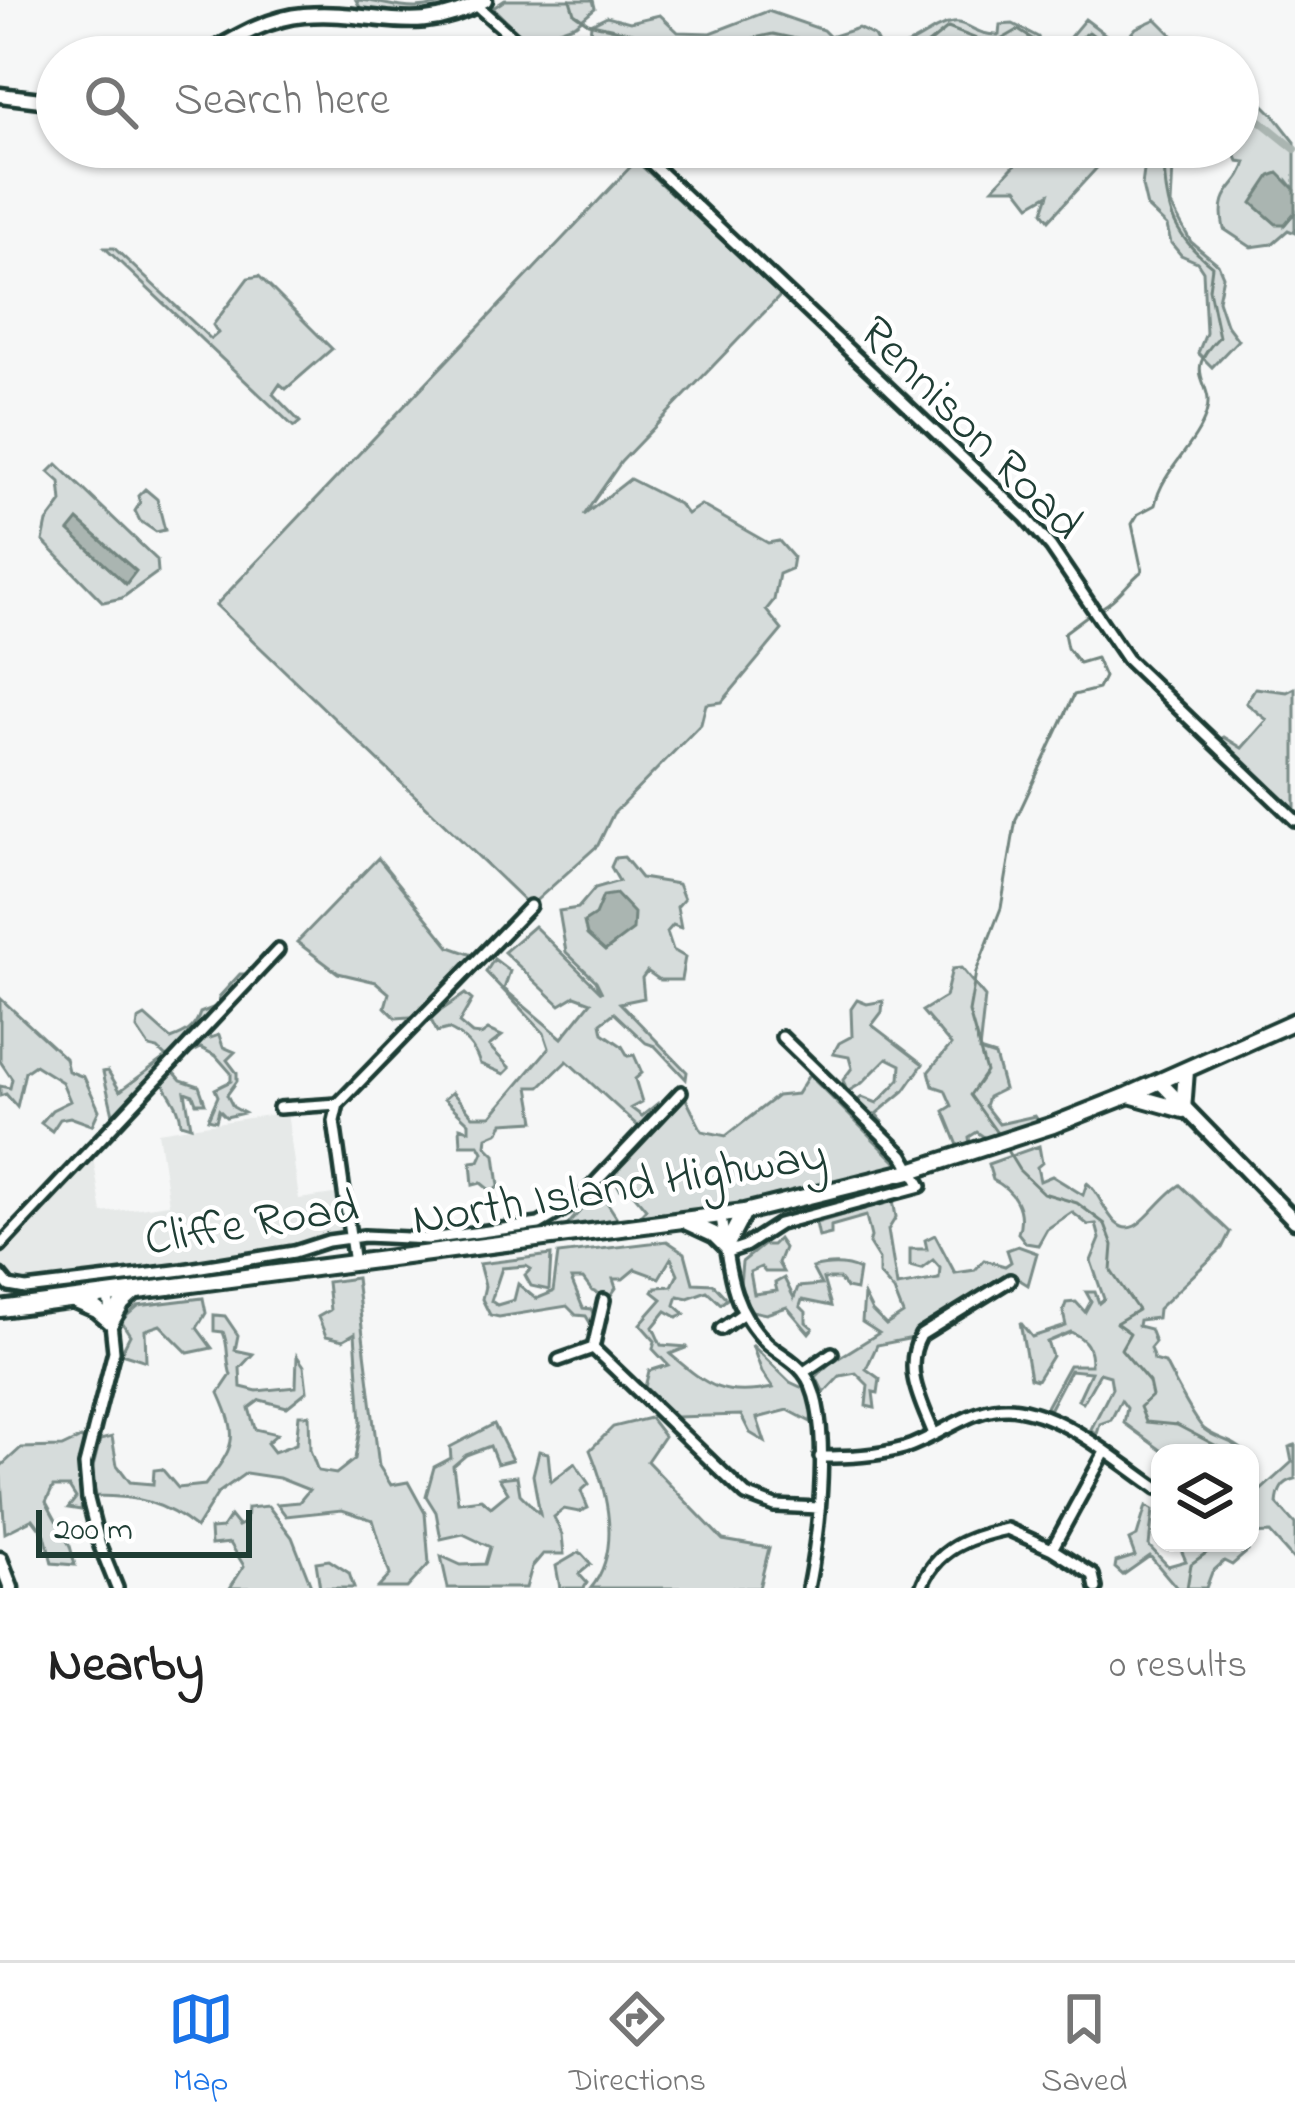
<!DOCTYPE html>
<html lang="en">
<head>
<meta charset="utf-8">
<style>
  :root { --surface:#fff; --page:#f2f2f2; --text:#222; --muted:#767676; --line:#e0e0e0; --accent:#1a73e8 }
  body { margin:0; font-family:"Indie Flower",sans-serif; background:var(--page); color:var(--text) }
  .controls { position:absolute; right:36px; bottom:36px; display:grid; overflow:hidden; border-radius:24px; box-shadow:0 3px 9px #0004 }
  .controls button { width:108px; height:108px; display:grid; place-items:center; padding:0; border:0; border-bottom:3px solid var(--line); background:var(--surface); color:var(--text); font:60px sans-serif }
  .scale { position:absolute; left:36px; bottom:30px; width:216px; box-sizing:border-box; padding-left:12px; border:6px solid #1f3d34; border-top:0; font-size:33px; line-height:42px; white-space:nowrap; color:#1f3d34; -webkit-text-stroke:9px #fff; paint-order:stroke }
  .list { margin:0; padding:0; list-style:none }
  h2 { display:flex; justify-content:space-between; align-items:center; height:156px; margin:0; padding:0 48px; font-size:51px }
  h2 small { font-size:39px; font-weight:400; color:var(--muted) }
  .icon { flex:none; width:66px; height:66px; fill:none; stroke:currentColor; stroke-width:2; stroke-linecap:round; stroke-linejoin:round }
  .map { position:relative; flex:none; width:1295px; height:1588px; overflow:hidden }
  .search { position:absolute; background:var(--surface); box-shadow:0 3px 9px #0004; left:36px; right:36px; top:36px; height:132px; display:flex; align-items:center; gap:30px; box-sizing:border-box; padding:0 42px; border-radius:66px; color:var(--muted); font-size:45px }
  .sheet { height:372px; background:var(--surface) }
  nav { display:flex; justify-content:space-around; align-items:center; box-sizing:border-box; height:168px; border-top:3px solid var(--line); background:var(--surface); font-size:33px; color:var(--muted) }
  nav a { display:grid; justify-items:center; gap:6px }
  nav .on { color:var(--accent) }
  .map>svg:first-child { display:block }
  .built { fill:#e6e9e8 }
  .green { fill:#d6dcdb; stroke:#7a8c88; stroke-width:3 }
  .water { fill:#aab5b1; stroke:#72857f; stroke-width:3 }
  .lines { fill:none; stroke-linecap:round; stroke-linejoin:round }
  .stream { stroke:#72857f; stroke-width:3 }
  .canal { stroke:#aab5b1; stroke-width:8 }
  .street-casing { stroke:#1f3d34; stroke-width:18 }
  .secondary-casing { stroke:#1f3d34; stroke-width:21 }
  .primary-casing { stroke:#1f3d34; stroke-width:22 }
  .street { stroke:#fff; stroke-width:9 }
  .secondary { stroke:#fff; stroke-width:12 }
  .primary { stroke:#fff; stroke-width:14 }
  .labels { text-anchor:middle; stroke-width:9; stroke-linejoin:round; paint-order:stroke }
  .street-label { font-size:48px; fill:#1f3d34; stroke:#fff }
</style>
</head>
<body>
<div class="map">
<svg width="1295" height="1588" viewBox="0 0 1295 1588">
  <rect width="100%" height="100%" fill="#f6f7f7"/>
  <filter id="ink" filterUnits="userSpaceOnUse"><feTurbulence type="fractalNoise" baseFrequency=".00833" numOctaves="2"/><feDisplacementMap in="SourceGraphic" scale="24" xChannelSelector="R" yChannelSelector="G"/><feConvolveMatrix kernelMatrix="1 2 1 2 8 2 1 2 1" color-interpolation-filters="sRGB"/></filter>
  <g filter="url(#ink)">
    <path class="built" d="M287,1112L299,1199L340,1193L343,1226L339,1233L305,1246L35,1285L9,1280L1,1265L0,1251L93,1157L102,1213L169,1204L158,1132Z"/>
    <path class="green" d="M356,0C377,0 396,9 417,8C436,7 450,0 469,2L436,16L363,13Z
      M505,0H593L595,8L576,24L553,32L543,53L536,50L493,8Z
      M768,11L823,30L830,37L858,28L874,36L880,48C911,54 928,26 953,23C967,21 976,36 999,35L1000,25L1013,24L1038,37L1042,50L1056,52L1057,57C1042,57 1029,50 1015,52C990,56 977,60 954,46L945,57H823L792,53L789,57H621L590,46L567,57H554L568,49L570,38L590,35L591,24L607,16L630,22L660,15L678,32L711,33Z
      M1085,19L1106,35L1110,50L1115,52L1136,28L1156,19L1194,57H1094L1084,46L1070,55L1064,51V44Z
      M1238,79L1274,115L1295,142V190L1288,181L1285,224L1295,212V233L1288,230L1272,244L1251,247L1224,229C1215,187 1239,190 1246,162L1238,161L1232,147H1238Z
      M1032,147H1116L1049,220L1043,212L1049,194L1030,205L1017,188H993Z
      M1147,147H1174L1171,205L1191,242L1218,264L1223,276L1218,300L1226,324L1238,340L1212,367L1198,353L1206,333L1203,271L1197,262L1181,255L1171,243L1167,226L1147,207L1142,186Z
      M636,161L781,295L621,462L584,515L630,479L679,504L687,514L701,505L768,543L779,541L793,557L791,569L779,574L774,600L766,610L782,630L722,702L706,704L701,724L613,814L598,845L530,906L216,605Z
      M105,248H114L211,339L218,333L213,325L248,278L259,276L332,349L286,389L280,384L273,394L300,422L294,427Z
      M57,464L157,560L158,572L122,598L103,602L43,541L47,522L62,502L60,482L49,472Z
      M145,489L157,499L165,530L156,532L140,521L135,511L140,503L138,496Z
      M1255,688L1287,692L1295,688V809L1218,740L1224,737L1242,748L1267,720L1246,703Z
      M624,857L641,878L678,884L684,899L677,907L681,928L673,925L667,932L673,950L685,957L681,980H660L647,971L642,978L644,998L620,1003L687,1072L686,1079L655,1046L646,1043L614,1013L601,1023L603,1033L622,1046L628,1056L634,1055L642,1073L635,1079L642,1102L631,1108L642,1116L658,1103L664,1110L649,1124L639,1127L567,1061L540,1087H529L535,1121L503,1123L499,1132L487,1137L486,1146L495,1155L499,1186L492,1192L481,1183L473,1185L471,1162L479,1161L483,1152L479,1145H461L460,1127L469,1130V1123L444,1099L452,1092L473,1116H491L549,1048L544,1033L486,972L494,959L510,971L504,989L562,1038L591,1002L575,996L560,1005L504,952L534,926L602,993L596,981L566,952L559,911L578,908L595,888L619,881L611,867L615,858Z
      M378,858L450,947L481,958L425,1016L396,1018L385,1007L389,993L376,982L338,973L297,942Z
      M961,968L985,997L979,1051L995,1056L1004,1089L988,1097L985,1106L999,1124L1035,1116L1041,1125L991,1142L977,1132L969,1137L970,1144L960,1150L944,1111L952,1106L945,1090L933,1086L929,1071L951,1045L922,1011L945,997L952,969Z
      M240,974H248L254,986L208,1032L210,1038L219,1035L223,1047L235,1052L227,1060L237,1073V1081L227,1095L233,1107L244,1113L226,1117L219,1110L216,1121L208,1119L218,1096L215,1089L231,1081V1073L216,1056L201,1048L181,1058L165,1056L158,1049L149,1047L137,1029L138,1020L145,1016L171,1039C185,1034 195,1029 200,1013L218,1006L219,997Z
      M465,994L472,1000L459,1023L472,1034L481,1035L488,1030L502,1036L489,1046L510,1068L504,1074L480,1064C474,1046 465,1037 448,1029L437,1032L430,1018Z
      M0,998L65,1058L68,1071L84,1077L99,1110L92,1125L70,1117L60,1119L52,1131L41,1123L52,1110L70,1101L62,1082L35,1065L25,1072L17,1107L6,1094L0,1096V1086L10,1088L12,1079L0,1061Z
      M857,1000L867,1004L883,1001L882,1012L872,1025L923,1064L904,1091L876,1114L883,1122L879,1128L854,1103L862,1097L877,1103L900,1079L901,1065L887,1058L862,1083L847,1092L843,1080L852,1068L849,1057L833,1054L839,1043L852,1036L851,1009Z
      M163,1059L181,1080L199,1086L205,1103H196L193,1095L185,1092L191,1126L181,1123C180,1105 168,1095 162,1080L120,1122L113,1114L103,1072L108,1071L120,1091Z
      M809,1075L901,1167L712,1213L642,1223L639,1216L646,1209L632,1192L620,1189L612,1174L685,1097L702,1131L726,1136L777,1096L797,1094Z
      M1039,1146L1042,1163L1037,1167L1040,1181L1052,1176L1083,1195L1087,1183C1102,1192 1111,1238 1135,1226C1147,1220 1164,1195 1180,1185L1230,1232L1222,1248L1158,1309L1157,1318L1139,1320L1138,1326L1150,1329L1155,1342L1150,1348L1154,1360L1165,1363C1171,1375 1195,1421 1204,1429C1217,1440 1234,1440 1246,1453H1165L1124,1423L1127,1408L1121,1400L1111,1420L1100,1424L1097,1434L1090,1431L1112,1388L1110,1376L1100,1373L1083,1403L1078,1400L1091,1372L1070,1370L1049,1410L1046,1407L1069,1365H1091C1091,1347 1087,1340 1071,1332L1047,1342L1052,1356L1037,1380L1030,1378L1020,1322L1032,1337L1066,1326L1063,1312L1066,1303L1076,1302L1085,1312L1091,1301L1086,1292H1095L1099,1303L1104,1299L1091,1261L1100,1239L1096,1224L1088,1225L1072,1212L1047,1229L1038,1245L1026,1243L1018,1233C1026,1210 1014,1190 993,1180L988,1164Z
      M599,1190L621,1224L562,1231Z
      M893,1200L896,1217L888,1230L897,1286L939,1279L940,1268L933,1260L921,1269L910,1266V1249H927L925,1240L935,1235L955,1273L975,1270L984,1260L1005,1266L1011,1262L1007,1250L1018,1246L1037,1253L1028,1285L1015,1277L913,1338L877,1345L866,1369L880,1379L878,1393L873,1392L875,1408L866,1406L868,1385L856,1373L840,1376L824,1393L816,1377L829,1364L879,1333L862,1322L864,1295L872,1311L886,1325L903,1314L894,1291L879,1274V1260L869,1244L871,1237L866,1216L831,1226V1234L819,1237L816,1223Z
      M778,1239L784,1248L778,1263L783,1272H765L761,1267L750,1272L754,1294L777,1291L775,1283L784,1278L794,1298L798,1287L821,1285L812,1268C828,1264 845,1263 859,1270L856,1290L846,1288L839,1279H823L831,1306L802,1300L800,1306L806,1312V1322L813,1328L809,1333L787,1307L766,1314L747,1310L739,1296L742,1262L763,1245H772Z
      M667,1241L685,1253L693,1283L713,1284L727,1299L721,1304L707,1291L688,1298L678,1296L675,1305L685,1314L677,1317L666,1311L653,1327L661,1345L688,1347L670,1354C708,1386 721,1398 773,1388L762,1372L752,1345L790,1382L813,1393L811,1422L788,1410L757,1418L765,1442L750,1433L741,1415L676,1417L645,1387L649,1371L668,1365L653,1349L655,1341L640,1324L662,1299L653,1292L656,1287L672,1286L678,1274L671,1258L659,1278L635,1269L623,1279H613L616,1288L609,1298L592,1291L583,1279H571L583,1308L591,1309L595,1318L592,1326L586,1316L576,1315L567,1306L499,1317L490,1315L482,1299L485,1286L479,1264L551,1255L549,1290L531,1286L525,1275L531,1269L526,1266L502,1268L491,1301L497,1305L514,1300L518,1284L536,1299L553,1292L558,1254Z
      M356,1278L379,1466L391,1485L408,1482L425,1513L429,1564L407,1588H378L390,1575L373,1520L342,1510L286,1516L277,1504L299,1502L309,1490L279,1478L246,1473L218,1493L196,1528C164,1502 136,1496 96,1496L91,1475L100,1440L112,1437L117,1465L130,1482L153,1484L154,1470L162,1469L178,1488L205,1485C234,1447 240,1439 219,1393L231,1375C226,1361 229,1345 223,1332L214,1331V1315L225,1316L238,1335L235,1350L253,1354L240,1368L241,1387L257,1391L296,1387L297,1356L304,1366L307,1391L287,1407L260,1400L249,1408L255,1429L277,1434L267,1443L274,1452L296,1444L299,1415H309L310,1450L318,1471L336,1474L355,1459L361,1422L355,1333L343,1340L326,1336L318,1317L330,1310L327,1282Z
      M203,1298L206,1313L197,1328L212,1348L188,1353L160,1325L145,1330L146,1361L121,1353L130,1335L121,1321L138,1306Z
      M650,1418L664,1436L647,1461L723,1540L769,1548L759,1588H591C622,1550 607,1491 590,1450L613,1427Z
      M494,1424L512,1460L497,1464L490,1446L466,1455L453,1466L458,1502L481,1499L491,1507L508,1493L499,1478L517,1476L520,1494L540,1514L533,1475L539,1451L548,1453L551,1482L575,1463L589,1484L581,1491L588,1508L579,1512L564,1509L554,1517L562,1535L564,1554H543L532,1567L526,1588H448L441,1556L461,1565L485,1564L490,1547L463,1534L441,1539L436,1512L426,1496L434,1467L451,1458L450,1447Z
      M81,1438L88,1445L81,1510L68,1508L76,1498L69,1487H53L46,1502L70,1546L75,1565L52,1563L45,1535L33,1519L5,1533L0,1467L21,1448L62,1447Z
      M1295,1445V1479C1282,1482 1278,1491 1277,1504L1295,1524V1561L1270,1533L1250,1534V1457L1260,1491L1292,1462L1289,1447Z
      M268,1506L292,1537L312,1588H230L244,1566L230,1543L211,1545L210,1529L222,1528L230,1516L238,1526L246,1522L247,1508Z
      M1146,1506L1153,1510L1149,1546L1168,1566L1186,1561L1178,1543L1189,1547L1196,1543H1243L1248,1551L1232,1565L1224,1561L1212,1572L1206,1588H1177L1150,1556L1123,1575L1115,1568L1116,1562L1135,1556L1129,1540L1137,1536Z
      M580,1552L591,1564L579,1574L587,1583L584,1588H560L556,1566Z
      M329,1560L349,1573L354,1588H320L316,1562Z"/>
    <path class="water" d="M1278,173L1295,190V212L1285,224H1276L1252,203L1270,176Z
      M78,520L136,571L126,584L69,531Z
      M616,894L634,913L633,930L605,951L587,935L584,922L595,915L603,896Z"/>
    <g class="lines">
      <path class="stream" d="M570,0L574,13L588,23L703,49L773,34L806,41H859L889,53L922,49L948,28L992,45L1018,30C1056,53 1052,60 1089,32L1122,57
        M1101,608C1118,599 1127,583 1142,571L1132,524L1138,514L1155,505C1162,470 1195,448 1206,414C1217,381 1179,377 1219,337L1209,289L1212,266C1166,230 1166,202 1163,147
        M997,1133L970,1095L986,1072L969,1012L976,972L1001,908L1016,819L1074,695L1098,689L1104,677L1096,658L1079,663L1067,648L1064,633L1088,615
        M1008,1152L1019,1170L1043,1193L1077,1203L1105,1224L1113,1245L1111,1271L1138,1310L1116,1323L1130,1333L1121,1349L1149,1382L1152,1396L1140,1407L1146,1422L1177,1425L1230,1453
        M1250,1491L1255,1503L1250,1515
        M1187,1588L1191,1564L1220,1543"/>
      <path class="canal" d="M1238,103L1295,149"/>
      <defs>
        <path id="street" d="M476,5L535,57
          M634,147L1026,518L1051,547L1127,659L1295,820
          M279,1108L338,1104
          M721,1217C729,1266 729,1306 767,1343C778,1353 794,1360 803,1372C835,1410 818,1541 808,1588
          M0,1246L278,950
          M727,1252L745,1246L779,1224L921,1186L903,1155L782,1037
          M354,1264L334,1121L338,1104L530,906
          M0,1275L9,1286L26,1289L183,1270L294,1252L328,1241L364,1236L429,1239L539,1224L577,1202L681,1092
          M108,1295L114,1351L85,1465L88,1499L100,1546L117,1588
          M721,1329L742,1314
          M593,1348L746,1495L775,1506L819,1508
          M593,1348L604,1300
          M559,1360L593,1348
          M804,1372L832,1353
          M934,1434C921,1401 902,1369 921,1335L1010,1280
          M820,1457C849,1457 876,1456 904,1448C942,1436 976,1402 1018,1409C1068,1417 1116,1460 1157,1488
          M1052,1549L1105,1452
          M921,1588C935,1549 969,1537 1007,1529L1052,1549L1093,1575L1096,1588"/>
        <path id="secondary" d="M202,57C234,39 267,18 304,15C375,9 414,40 485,0
          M0,95L57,102
          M1160,1082L1295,1221
          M0,1559L11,1588"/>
        <path id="primary" d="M1129,1095L1183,1110L1186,1071
          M687,1222L715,1235L726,1246L744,1212
          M76,1301L97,1310L111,1322L122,1303L133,1293
          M0,1309L744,1212L914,1170L1053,1125L1129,1095L1295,1021"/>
      </defs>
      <use href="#street" class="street-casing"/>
      <use href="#secondary" class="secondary-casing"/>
      <use href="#primary" class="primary-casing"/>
      <use href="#street" class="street"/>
      <use href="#secondary" class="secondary"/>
      <use href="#primary" class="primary"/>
    </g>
  </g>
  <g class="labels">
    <g class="street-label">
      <text transform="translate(973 426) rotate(45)" y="17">Rennison Road</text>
      <text transform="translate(619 1184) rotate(-9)" y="17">North Island Highway</text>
      <text transform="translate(251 1220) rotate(-9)" y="17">Cliffe Road</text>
    </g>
  </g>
</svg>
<div class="controls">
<button><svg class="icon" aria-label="layers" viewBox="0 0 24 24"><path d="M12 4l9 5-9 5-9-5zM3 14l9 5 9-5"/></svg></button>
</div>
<div class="scale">200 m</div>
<div class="search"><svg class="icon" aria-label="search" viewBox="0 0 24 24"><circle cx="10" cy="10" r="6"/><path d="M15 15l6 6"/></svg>Search here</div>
</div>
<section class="sheet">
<h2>Nearby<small>0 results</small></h2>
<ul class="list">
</ul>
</section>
<nav>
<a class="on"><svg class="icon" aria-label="map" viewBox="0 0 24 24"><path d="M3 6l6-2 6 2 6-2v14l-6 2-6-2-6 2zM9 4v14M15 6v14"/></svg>Map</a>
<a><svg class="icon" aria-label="directions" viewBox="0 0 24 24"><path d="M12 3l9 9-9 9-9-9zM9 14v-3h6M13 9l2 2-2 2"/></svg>Directions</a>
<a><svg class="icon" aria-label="saved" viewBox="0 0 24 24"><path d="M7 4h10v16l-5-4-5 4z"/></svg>Saved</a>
</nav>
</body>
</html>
